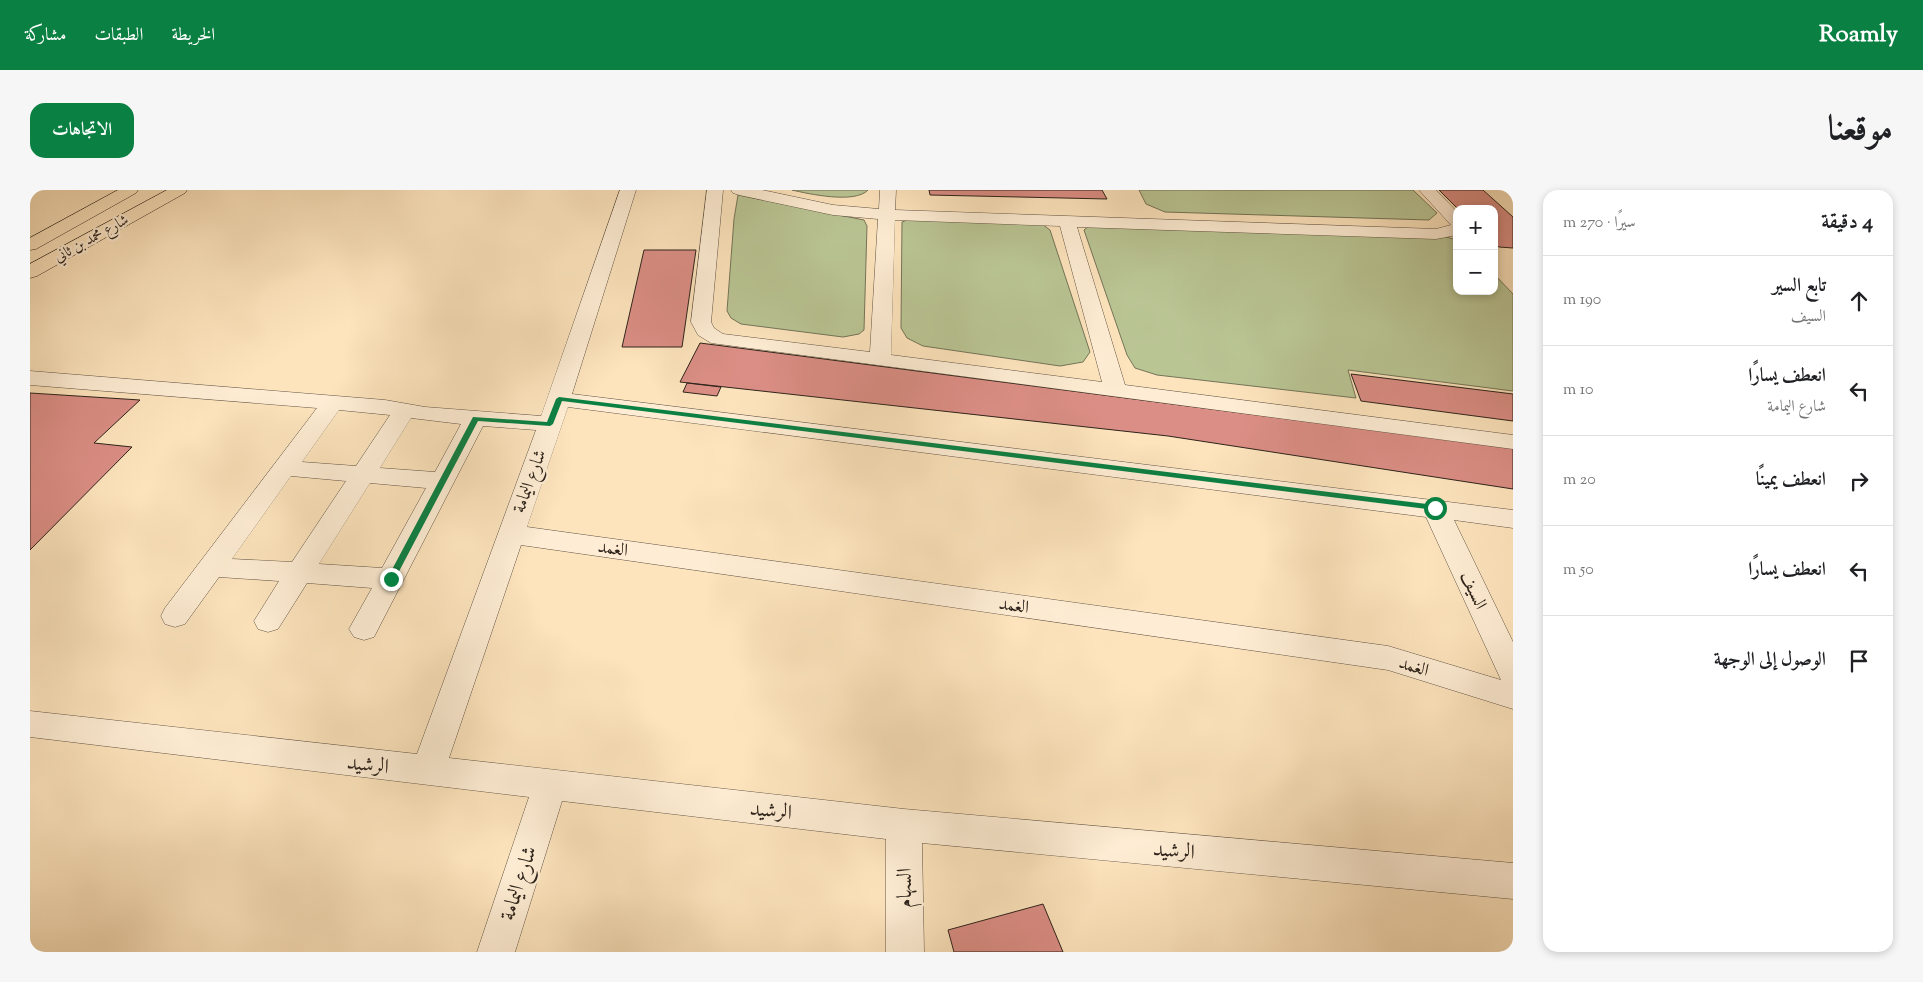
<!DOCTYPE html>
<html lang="ar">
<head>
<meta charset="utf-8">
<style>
  :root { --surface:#fff; --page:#f6f6f6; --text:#202124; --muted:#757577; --line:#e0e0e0; --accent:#0b8043 }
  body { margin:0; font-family:"Sorts Mill Goudy",Amiri,serif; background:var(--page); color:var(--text); direction:rtl }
  .controls { position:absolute; right:15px; top:15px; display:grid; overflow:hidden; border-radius:10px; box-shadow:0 2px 8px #0003 }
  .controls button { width:45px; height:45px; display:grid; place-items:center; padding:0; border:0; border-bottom:1px solid var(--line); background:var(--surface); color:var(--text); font:25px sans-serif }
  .stop { position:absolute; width:15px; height:15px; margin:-11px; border:4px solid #0b8043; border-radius:50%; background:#fff }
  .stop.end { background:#0b8043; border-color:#fff; box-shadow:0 1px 5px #0008 }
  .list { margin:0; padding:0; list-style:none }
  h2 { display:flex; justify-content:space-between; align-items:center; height:65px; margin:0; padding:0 20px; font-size:21px }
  h2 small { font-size:16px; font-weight:400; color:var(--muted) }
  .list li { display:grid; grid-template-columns:32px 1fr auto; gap:15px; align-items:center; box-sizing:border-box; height:90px; padding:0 20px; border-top:1px solid var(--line) }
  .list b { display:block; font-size:19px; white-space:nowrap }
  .list p { margin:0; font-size:16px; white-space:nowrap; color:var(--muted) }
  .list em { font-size:16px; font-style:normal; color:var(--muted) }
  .icon { flex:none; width:28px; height:28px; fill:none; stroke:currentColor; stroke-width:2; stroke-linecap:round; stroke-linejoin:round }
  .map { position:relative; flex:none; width:1483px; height:762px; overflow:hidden; direction:ltr; border-radius:15px }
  header { display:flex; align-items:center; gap:30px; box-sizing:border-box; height:70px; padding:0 25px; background:var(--accent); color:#fff }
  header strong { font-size:24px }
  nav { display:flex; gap:28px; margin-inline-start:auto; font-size:18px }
  .intro { display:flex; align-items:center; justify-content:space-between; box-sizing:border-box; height:120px; padding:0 30px }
  h1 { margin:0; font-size:35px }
  .button { padding:12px 22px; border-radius:15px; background:var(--accent); color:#fff; font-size:18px; font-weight:700 }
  main { display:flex; gap:30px; padding:0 30px }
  aside { flex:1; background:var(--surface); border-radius:15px; box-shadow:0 2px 8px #0003 }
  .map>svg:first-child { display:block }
  .green { fill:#bac594; stroke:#747458 }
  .building { fill:#db8e85; stroke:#2d231b }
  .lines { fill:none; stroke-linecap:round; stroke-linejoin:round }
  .minor-casing { stroke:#615344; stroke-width:1 }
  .major-casing { stroke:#2d231b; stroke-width:1 }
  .highway-casing { stroke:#2d231b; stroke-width:1 }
  .minor { fill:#feedd4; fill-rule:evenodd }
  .major { fill:#fde4bd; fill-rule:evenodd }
  .highway { fill:#fde4bd; fill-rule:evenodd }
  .route { fill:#0b8043 }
  .labels { text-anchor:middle; stroke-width:4.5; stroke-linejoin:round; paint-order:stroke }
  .far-street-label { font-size:15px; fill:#2d231b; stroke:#feedd4 }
  .street-label { font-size:18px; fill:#2d231b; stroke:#feedd4 }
  .near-street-label { font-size:21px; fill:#2d231b; stroke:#feedd4 }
</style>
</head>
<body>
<header>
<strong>Roamly</strong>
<nav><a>الخريطة</a><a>الطبقات</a><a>مشاركة</a></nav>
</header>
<div class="intro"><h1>موقعنا</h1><a class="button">الاتجاهات</a></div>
<main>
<aside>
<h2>4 دقيقة<small>سيرًا · 270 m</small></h2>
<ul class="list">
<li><svg class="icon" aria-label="ahead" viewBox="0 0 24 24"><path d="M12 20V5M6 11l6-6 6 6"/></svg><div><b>تابع السير</b><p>السيف</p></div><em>190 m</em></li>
<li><svg class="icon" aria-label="left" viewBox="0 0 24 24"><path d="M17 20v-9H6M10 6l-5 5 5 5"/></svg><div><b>انعطف يسارًا</b><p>شارع اليمامة</p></div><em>10 m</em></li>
<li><svg class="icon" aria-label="right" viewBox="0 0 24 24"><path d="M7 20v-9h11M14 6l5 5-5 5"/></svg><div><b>انعطف يمينًا</b></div><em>20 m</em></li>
<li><svg class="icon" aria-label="left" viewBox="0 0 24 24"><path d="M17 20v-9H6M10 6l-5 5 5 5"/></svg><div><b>انعطف يسارًا</b></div><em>50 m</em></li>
<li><svg class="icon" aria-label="arrive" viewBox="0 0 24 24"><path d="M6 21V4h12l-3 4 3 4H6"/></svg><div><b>الوصول إلى الوجهة</b></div></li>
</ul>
</aside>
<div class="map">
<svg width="1483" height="762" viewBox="0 0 1483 762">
  <rect width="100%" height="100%" fill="#fde4bd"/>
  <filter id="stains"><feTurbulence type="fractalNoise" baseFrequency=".004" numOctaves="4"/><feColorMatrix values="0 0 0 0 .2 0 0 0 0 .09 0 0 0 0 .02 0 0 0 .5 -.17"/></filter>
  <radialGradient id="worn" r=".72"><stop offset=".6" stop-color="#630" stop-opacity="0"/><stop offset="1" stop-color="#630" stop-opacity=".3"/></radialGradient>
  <path class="green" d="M762,0H838C825,14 779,4 762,0Z
    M1109,0H1383L1407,23L1399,30L1135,22L1116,14Z
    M708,5L834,30L837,36L834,140L829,144L813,147L711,134L701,128L697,121L704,29Z
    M877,30L1012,34L1020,40L1060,162L1053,172L1030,176L893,156L877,148L871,138L872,32Z
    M1060,35L1409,45L1427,50V101H1464V84L1483,104V201L1318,180L1326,208L1127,185L1105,178L1097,165L1054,40Z"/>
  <path class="building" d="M899,0H1072L1077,9L900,5Z
    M1409,0H1453L1483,27V58L1469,57L1464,53V19H1428Z
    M614,60H666L652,157H592Z
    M670,153L1483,258V299L1138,246L650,192Z
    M1321,184L1483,204V231L1331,211Z
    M657,193L691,197L687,206L653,202Z
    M0,203L110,210L64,253L102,257L0,360Z
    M1013,714L1033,762H924L918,740Z"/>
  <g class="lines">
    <defs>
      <path id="minor" d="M590,0H606L542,204L1483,320V338L1424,330L1483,452V519L1358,480L491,355L419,568L874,619L1483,673V709L892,653L894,762H856V649L532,611L485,762H447L499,607L0,547V521L387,564L506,240L453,236L344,447L334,450L324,447L319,439L342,398L277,393L248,439L238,442L228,439L224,431L249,391L189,387L155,434L145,437L135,434L131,426L135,418L287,218L0,195V181L355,210L395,217L511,226ZM538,217L1396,327L1471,490L1358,456L497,337ZM309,220L360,225L326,276L272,272ZM381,228L431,234L405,282L350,278ZM261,286L316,291L262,372L202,369ZM340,293L396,298L352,378L289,374Z
        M677,0H693L681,132L684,138L693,144L840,162L848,29L803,25L709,5L703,3L701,0H732L803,15L849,19L850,0H866L865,20L1406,39L1421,35L1389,0H1406L1427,22V45L1406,49L1047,37L1095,195L1483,245V259L681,153L668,145L661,132ZM865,30L1030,36L1072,192L861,165Z"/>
      <path id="major" d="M137,0H157L155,3L7,86L0,88V74Z"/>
      <path id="highway" d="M88,0H108L106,3L6,59L0,60V48Z"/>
    </defs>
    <use href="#minor" class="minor-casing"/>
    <use href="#major" class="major-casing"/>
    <use href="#highway" class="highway-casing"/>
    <use href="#minor" class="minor"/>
    <use href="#major" class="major"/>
    <use href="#highway" class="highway"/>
  </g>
  <path class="route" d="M529,207L1405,315L1409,318L1405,320L532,211L523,234L520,236L448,231L365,389L364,391H358L357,389L443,227L517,232L526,209Z"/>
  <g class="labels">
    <g class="far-street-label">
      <text transform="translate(61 48) rotate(-29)" y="5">شارع محمد بن ثاني</text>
    </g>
    <g class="street-label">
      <text transform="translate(499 291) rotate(-70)" y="6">شارع اليمامة</text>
      <text transform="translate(583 358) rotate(8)" y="6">الغمد</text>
      <text transform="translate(1444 400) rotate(65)" y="6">السيف</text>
      <text transform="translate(984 415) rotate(8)" y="6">الغمد</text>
      <text transform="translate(1384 476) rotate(17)" y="6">الغمد</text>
    </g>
    <g class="near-street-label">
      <text transform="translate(338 574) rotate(7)" y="7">الرشيد</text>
      <text transform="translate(741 620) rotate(6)" y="7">الرشيد</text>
      <text transform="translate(1144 660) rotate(5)" y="7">الرشيد</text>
      <text transform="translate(488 693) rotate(-72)" y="7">شارع اليمامة</text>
      <text transform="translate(874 698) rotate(-90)" y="7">السهام</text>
    </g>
  </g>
  <rect width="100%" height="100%" filter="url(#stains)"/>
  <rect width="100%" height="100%" fill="url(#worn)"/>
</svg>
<div class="controls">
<button>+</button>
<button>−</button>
</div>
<div class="stop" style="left:1405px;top:318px"></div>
<div class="stop end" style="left:361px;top:389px"></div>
</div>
</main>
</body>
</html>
